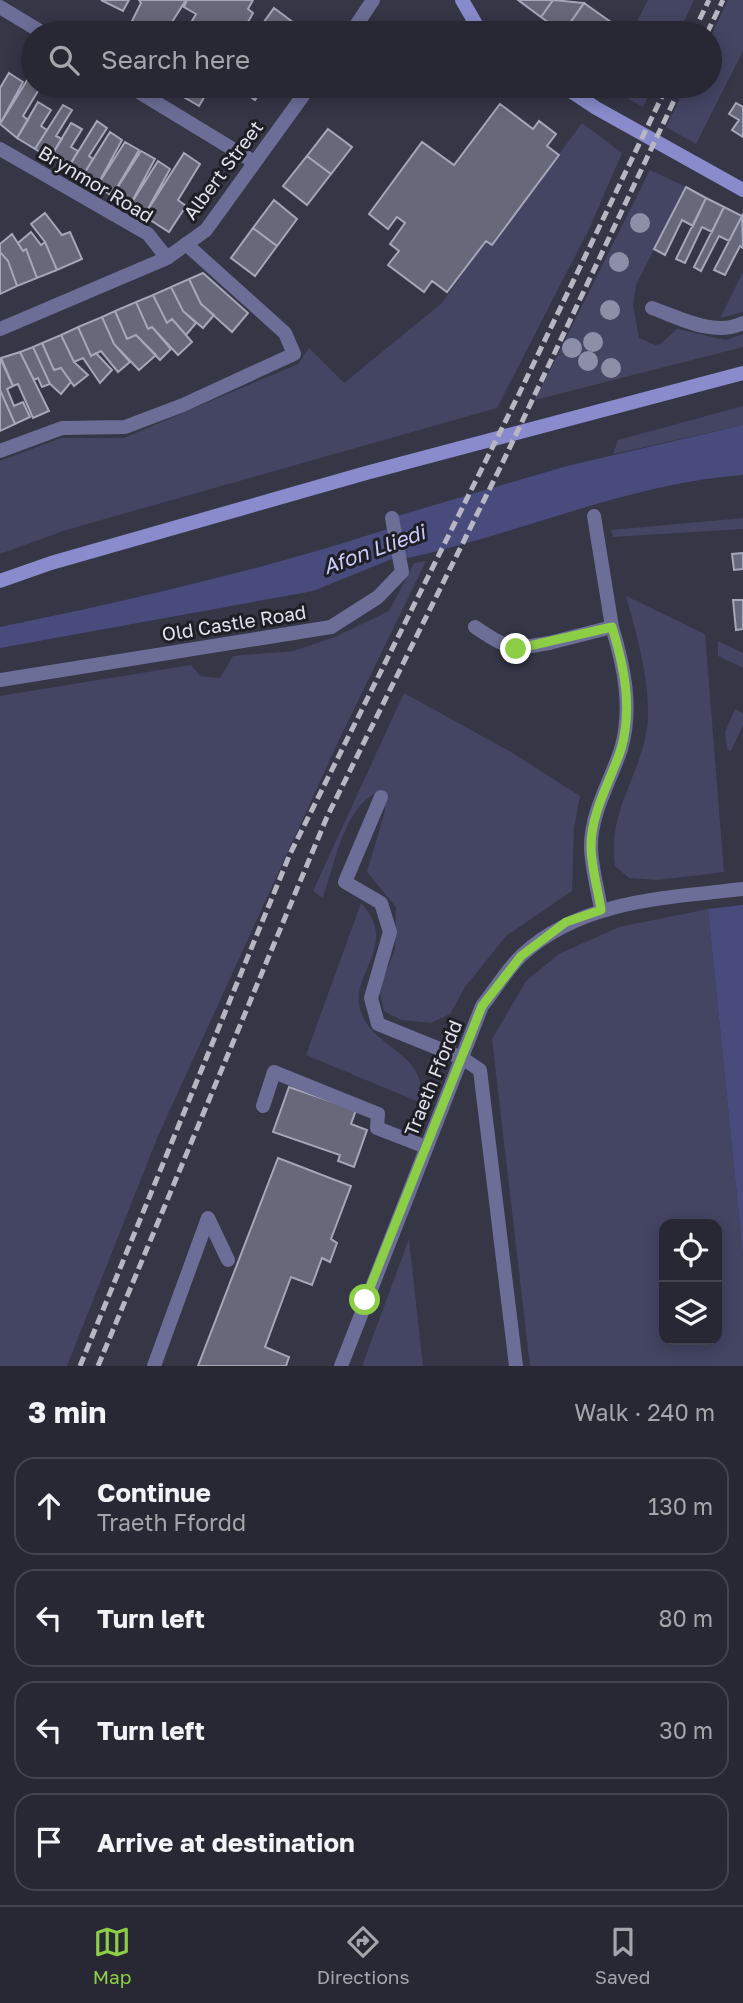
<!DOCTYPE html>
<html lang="en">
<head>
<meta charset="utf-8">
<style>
  :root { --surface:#282834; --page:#30303c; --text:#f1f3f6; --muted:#a5a6ac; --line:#44444f; --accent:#8cce46 }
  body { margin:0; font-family:"Golos Text",sans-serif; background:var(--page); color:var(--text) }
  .controls { position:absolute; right:21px; bottom:21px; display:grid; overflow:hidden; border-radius:14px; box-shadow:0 4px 18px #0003 }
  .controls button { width:63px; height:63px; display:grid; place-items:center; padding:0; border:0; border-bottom:2px solid var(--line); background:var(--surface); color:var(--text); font:35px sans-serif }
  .stop { position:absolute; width:21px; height:21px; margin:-16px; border:5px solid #8cce46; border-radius:50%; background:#fff }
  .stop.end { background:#8cce46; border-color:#fff; box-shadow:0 2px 7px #0008 }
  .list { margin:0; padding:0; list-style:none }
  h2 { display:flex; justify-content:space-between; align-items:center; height:91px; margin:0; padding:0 28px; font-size:30px }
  h2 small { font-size:23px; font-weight:400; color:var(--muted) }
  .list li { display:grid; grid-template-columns:46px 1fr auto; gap:21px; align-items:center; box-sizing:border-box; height:98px; margin:0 14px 14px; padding:0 14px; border:2px solid var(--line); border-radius:21px }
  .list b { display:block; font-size:26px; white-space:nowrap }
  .list p { margin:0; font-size:23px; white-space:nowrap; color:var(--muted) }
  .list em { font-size:23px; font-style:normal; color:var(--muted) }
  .icon { flex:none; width:38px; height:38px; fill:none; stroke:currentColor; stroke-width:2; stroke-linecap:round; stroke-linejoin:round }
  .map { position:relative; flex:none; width:743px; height:1366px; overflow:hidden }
  .search { position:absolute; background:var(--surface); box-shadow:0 4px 18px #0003; left:21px; right:21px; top:21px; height:77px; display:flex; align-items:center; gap:18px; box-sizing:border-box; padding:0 24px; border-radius:38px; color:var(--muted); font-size:26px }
  .sheet { height:539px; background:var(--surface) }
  nav { display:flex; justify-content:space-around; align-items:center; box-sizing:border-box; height:98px; border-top:2px solid var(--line); background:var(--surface); font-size:19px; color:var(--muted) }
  nav a { display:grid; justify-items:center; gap:4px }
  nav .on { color:var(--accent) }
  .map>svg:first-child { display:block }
  .green { fill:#444563; fill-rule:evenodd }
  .water { fill:#4a4b7d }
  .building { fill:#67697a; stroke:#a4a6b9; stroke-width:2 }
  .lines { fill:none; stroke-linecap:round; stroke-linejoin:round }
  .lane { stroke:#6c6e97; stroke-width:14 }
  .street { stroke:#6c6e97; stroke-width:14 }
  .secondary { stroke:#898bcc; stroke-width:14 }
  .rail { stroke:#b6b7c3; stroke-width:5; stroke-dasharray:10 5; stroke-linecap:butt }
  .tree { fill:#8d8fa8 }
  .route { stroke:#8cce46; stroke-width:9 }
  .labels { text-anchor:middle; stroke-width:6; stroke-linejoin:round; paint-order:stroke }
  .street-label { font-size:19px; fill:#e0e1ec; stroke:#1e1e25 }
  .water-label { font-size:21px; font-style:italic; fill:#c8cbfb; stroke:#1e1e25 }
</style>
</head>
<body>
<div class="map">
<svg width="743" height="1366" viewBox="0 0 743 1366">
  <rect width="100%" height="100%" fill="#353646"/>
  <path class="green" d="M648,0H694L679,33H631Z
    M728,0H743V51L696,144L666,127L686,86H710V38Z
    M605,86H653L643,107Z
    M582,123L622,153L589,229L497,408L66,530L0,554V461L61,438H124L298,364L309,348L344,383L442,303L486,241L492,245Z
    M650,170L686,187L636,285L633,305L639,338L658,346L677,329L726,340L743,334V347L535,400Z
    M743,272V312L720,318Z
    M743,406V425L613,454L618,440Z
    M743,518V529L613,537L611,530Z
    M426,561L339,740L158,1136L67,1366H0V696L191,665L200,676L220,678L233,656L294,651L335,637L389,611L414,563Z
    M626,596L705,634L724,872L658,880L629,878L615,866C606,806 649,767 648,711C648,673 636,632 626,596Z
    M718,641L743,653V668L718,656Z
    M404,693L511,752L580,796L574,828L572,891L506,936L465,987L450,1014L431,1023L401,1020L384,1011L379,989L395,950L396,907L367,872L385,811L384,790C345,800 335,864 323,898L313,891Z
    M735,709L743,713V725L731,751L727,749L725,732Z
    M361,903C400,944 350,973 360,1009C372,1051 428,1050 421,1103L306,1055Z
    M708,909L743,1256V1366H530L492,1039L526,981L559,954L619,927ZM664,1224H717V1340H664Z
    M409,1239L423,1366H362Z"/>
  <path class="water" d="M743,425V475C629,483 519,534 408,558L402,555L313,591L0,648V627C132,600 262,570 391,528L397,516L567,466Z
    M743,905V1256L708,909Z"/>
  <path class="building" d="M101,0H129L123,11Z
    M139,0H186L165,33H126L141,3Z
    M187,0H253L248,9L253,13L242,33H185L196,14L184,7Z
    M518,0H553L541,17Z
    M553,0L584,3L563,33L541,17Z
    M584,3L615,25L609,33H563Z
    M274,8L294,23L287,33H256Z
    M294,23L309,33H287Z
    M9,73L23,82L0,124V88Z
    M31,74L33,86H41L23,116L28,120L17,138L0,124Z
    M186,86H215L211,92L208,91L199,106L182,96Z
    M249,86H271L264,96L260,93L255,100L244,92Z
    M38,102L51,110L41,126L47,130L35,149L17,138Z
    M736,103L743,107V137L732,130L739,120L729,114Z
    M500,104L533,129L539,121L556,134L547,146L559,155L492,245L486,241L447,292L432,281L424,292L388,265L399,251L390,244L405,223L397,217L388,229L369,214L422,142L454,165Z
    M63,105L72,110L56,136L62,139L50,158L35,149Z
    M97,121L107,128L89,156L93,159L82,177L68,168Z
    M71,123L82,129L71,147L78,151L68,168L50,158Z
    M328,129L352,147L331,174L307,156Z
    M110,132L122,140L97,186L82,177Z
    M125,142L139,150L112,196L97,186Z
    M141,151L155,159L129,207L112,196Z
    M184,153L200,164L178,200L186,206L169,232L144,216Z
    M307,156L331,174L307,205L283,186Z
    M158,161L170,169L144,216L129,207Z
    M686,187L706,198L693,226L682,220L665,255L654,249Z
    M706,198L724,207L712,232L702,227L685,263L676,259Z
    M274,200L297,219L277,246L253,228Z
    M724,207L742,216L729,241L719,236L701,271L694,267Z
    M45,213L62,235L70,232L82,259L57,270L45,242L31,224Z
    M742,216L743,248L740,246L725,275L714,270Z
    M253,228L277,246L255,276L231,258Z
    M31,232L41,245L45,242L57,270L37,278L26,249L23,251L18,243Z
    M12,234L23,251L26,249L37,278L17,286L8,261L0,252V244Z
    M0,252L8,261L17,286L0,294Z
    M203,273L248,313L232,332L201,304L189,279Z
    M189,279L201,304L214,315L203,328L183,311L171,287Z
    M171,287L183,311L196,323L186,335L172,319L167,323L153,295Z
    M153,295L167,323L172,319L192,342L178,355L152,327L148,329L136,302Z
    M136,302L148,329L152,327L171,349L160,360L136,335L127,339L115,311Z
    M115,311L127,339L136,335L156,355L139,370L114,344L102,317Z
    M102,317L114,344L130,362L118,372L101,351L91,356L78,327Z
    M78,327L91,356L96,353L112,370L100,383L83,358L74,362L61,335Z
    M61,335L74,362L88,375L74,386L61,368L54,370L42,343Z
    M42,343L54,370L61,368L71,382L61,394L50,384L33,347Z
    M33,347L50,384L42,387L38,378L34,380L20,352Z
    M20,352L49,411L33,418L18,384L13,386L1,358Z
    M0,358L13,386L7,389L14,406L23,402L30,417L15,424L0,390Z
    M0,390L15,424L0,431Z
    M743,553V569L734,570L732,554Z
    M733,600H743V629L736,630Z
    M289,1087L356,1110L351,1124L367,1130L354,1167L338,1161L340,1155L273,1132Z
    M278,1158L351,1186L331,1239L337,1243L330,1262L322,1258L312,1285L291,1277L265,1347L289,1357L286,1366H198Z"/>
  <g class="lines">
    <path class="lane" d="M0,7L43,33
      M129,86L254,162
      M0,451L62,428L125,427L183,405L294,354L285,333L186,244
      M475,627C508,649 510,650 549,643
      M381,797L345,882L381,903L390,932L371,998L378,1024L462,1058L480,1070L516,1366
      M263,1106L274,1072L378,1114L377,1128L426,1147
      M154,1366L208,1218L228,1260"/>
    <path class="street" d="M351,33L373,0
      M0,149L148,234L167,258
      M652,308C680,318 714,337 743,323
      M0,329L167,258L206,230L310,86
      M594,516L612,627
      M549,643L612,627C624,666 633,708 621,749C611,780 591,812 591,846C591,867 598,889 601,910
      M0,680L331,627L378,597L402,572L392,518
      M341,1366L482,1006C495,990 507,969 522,955C581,900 666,898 743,889"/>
    <path class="secondary" d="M462,0L481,33
      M563,86L596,108L743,190
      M0,581L51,563L366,473L743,373"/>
    <path class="rail" d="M693,33L709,0
      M707,33L723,0
      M80,1366L290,854L519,394L667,86
      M98,1366L327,817L501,466L681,86"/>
  </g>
  <g class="tree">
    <circle cx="640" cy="223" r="10"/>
    <circle cx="619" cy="262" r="10"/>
    <circle cx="610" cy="310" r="10"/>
    <circle cx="593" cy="342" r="10"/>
    <circle cx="572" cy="348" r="10"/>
    <circle cx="588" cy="361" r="10"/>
    <circle cx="611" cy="368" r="10"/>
  </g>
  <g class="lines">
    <path class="route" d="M365,1300L482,1006L521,956L566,922L601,910C598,889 591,867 591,846C591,812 611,780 621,749C633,708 624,666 612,627L516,649"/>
  </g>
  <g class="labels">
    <g class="street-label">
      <text transform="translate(223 170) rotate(-53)" y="7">Albert Street</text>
      <text transform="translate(96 184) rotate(31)" y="7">Brynmor Road</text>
      <text transform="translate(234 623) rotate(-9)" y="7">Old Castle Road</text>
      <text transform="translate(433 1078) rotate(-68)" y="7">Traeth Ffordd</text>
    </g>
    <g class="water-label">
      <text transform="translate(374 550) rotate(-20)" y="7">Afon Lliedi</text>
    </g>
  </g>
</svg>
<div class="controls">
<button><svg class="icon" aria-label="locate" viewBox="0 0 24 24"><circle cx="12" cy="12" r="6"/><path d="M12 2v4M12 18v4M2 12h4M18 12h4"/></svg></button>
<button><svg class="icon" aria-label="layers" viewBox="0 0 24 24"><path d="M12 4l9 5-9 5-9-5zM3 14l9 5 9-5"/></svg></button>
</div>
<div class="stop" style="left:365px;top:1300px"></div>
<div class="stop end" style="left:516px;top:649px"></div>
<div class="search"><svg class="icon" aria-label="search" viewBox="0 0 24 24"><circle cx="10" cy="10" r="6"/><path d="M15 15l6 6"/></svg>Search here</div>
</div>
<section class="sheet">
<h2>3 min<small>Walk · 240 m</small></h2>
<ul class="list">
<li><svg class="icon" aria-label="ahead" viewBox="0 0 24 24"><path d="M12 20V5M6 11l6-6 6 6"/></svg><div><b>Continue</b><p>Traeth Ffordd</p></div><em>130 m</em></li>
<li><svg class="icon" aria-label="left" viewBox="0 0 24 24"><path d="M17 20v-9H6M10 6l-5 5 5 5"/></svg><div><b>Turn left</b></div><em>80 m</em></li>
<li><svg class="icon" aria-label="left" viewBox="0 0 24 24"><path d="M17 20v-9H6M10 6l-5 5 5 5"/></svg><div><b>Turn left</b></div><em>30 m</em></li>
<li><svg class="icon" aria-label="arrive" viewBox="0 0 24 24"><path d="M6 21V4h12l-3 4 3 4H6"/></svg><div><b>Arrive at destination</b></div></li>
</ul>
</section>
<nav>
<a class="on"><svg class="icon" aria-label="map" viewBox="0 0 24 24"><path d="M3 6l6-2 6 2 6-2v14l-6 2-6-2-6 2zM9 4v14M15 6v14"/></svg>Map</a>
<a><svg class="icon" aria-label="directions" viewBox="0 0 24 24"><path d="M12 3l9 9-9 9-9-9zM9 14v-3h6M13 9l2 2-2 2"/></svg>Directions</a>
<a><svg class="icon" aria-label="saved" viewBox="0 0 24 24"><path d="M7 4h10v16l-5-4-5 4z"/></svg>Saved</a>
</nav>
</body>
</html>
